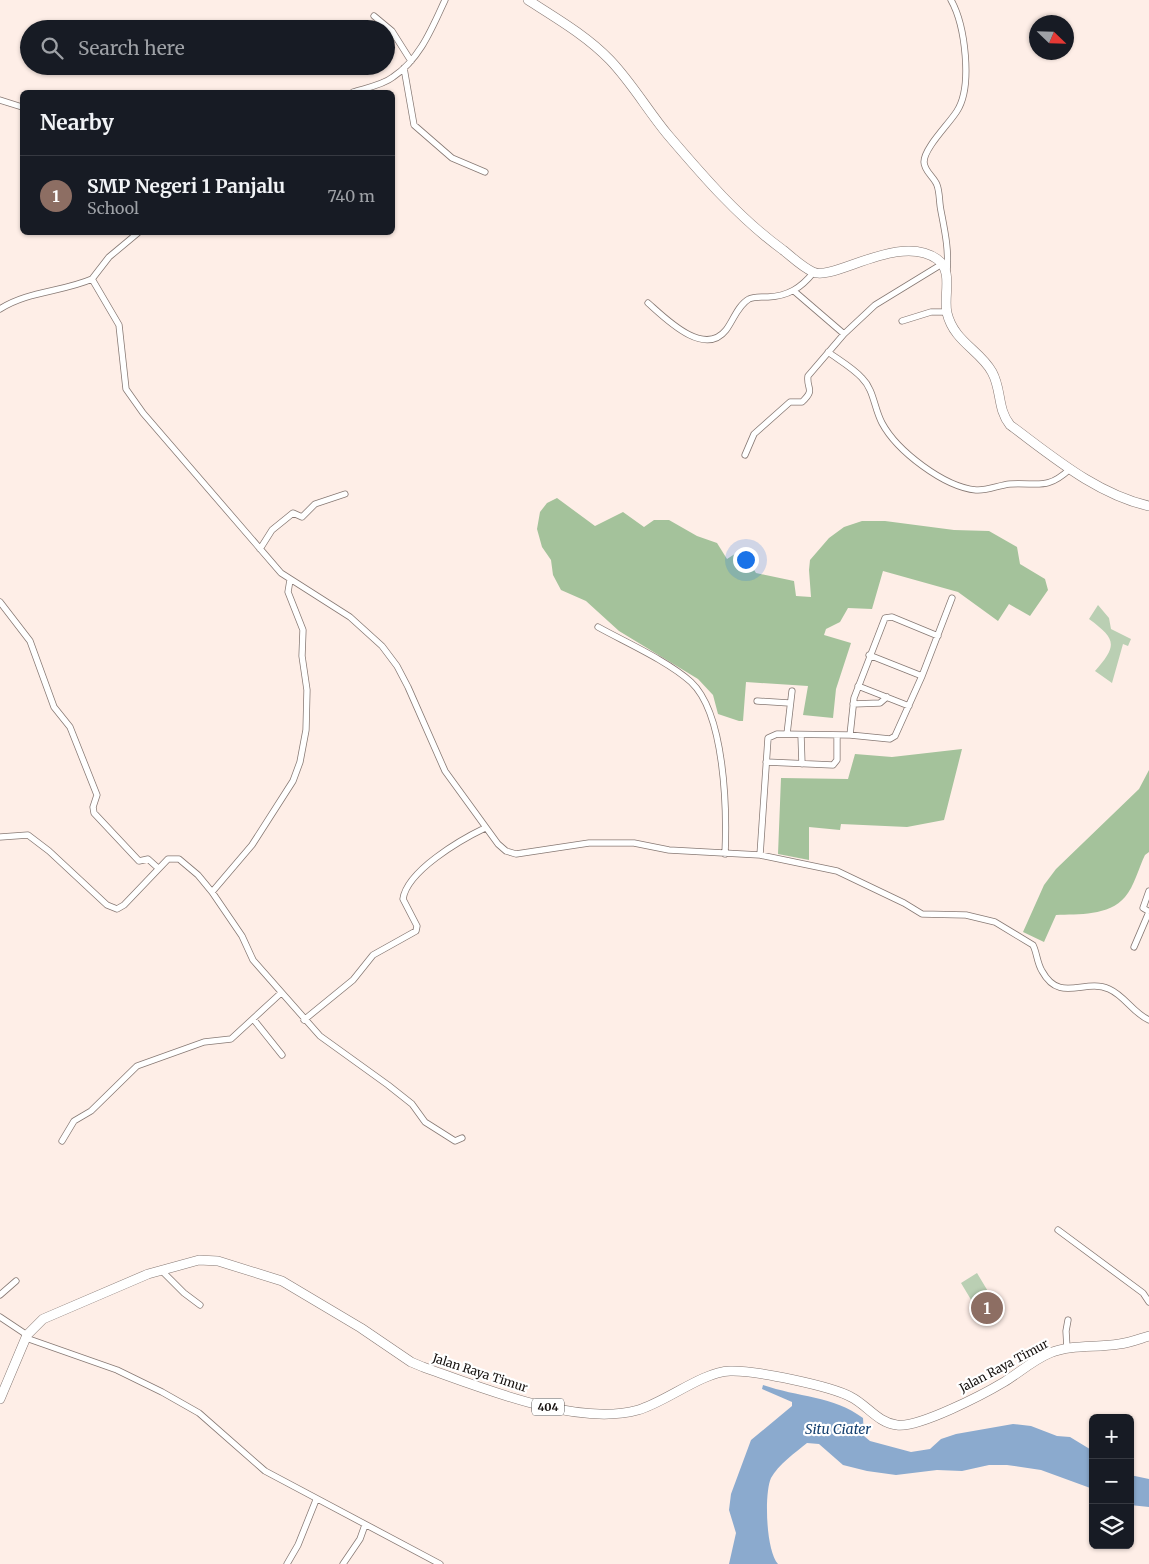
<!DOCTYPE html>
<html lang="en">
<head>
<meta charset="utf-8">
<style>
  :root { --surface:#171b24; --page:#20242c; --text:#f1f3f6; --muted:#9ea1a6; --line:#363941; --accent:#bc9ed4 }
  body { margin:0; font-family:Merriweather,serif; background:var(--page); color:var(--text) }
  .controls { position:absolute; right:15px; bottom:15px; display:grid; overflow:hidden; border-radius:8px; box-shadow:0 1px 4px #0004 }
  .controls button { width:45px; height:45px; display:grid; place-items:center; padding:0; border:0; border-bottom:1px solid var(--line); background:var(--surface); color:var(--text); font:25px sans-serif }
  .compass { position:absolute; left:1029px; top:15px; width:45px; height:45px; border-radius:50%; background:var(--surface); box-shadow:0 1px 4px #0004; rotate:113deg }
  .you { position:absolute; left:745px; top:559px; width:18px; height:18px; margin:-12px; border:4px solid #fff; border-radius:50%; background:#1a73e8; box-shadow:0 0 0 8px #1a73e833 }
  .badge { display:grid; place-items:center; width:32px; height:32px; border-radius:50%; background:var(--accent); color:#fff; font-size:16px; font-weight:700 }
  .pin { position:absolute; translate:-50% -50%; border:2px solid #fff; box-shadow:0 1px 5px #0006 }
  .list { margin:0; padding:0; list-style:none }
  h2 { display:flex; justify-content:space-between; align-items:center; height:65px; margin:0; padding:0 20px; font-size:21px }
  h2 small { font-size:16px; font-weight:400; color:var(--muted) }
  .list li { display:grid; grid-template-columns:32px 1fr auto; gap:15px; align-items:center; box-sizing:border-box; height:80px; padding:0 20px; border-top:1px solid var(--line) }
  .list b { display:block; font-size:19px; white-space:nowrap }
  .list p { margin:0; font-size:16px; white-space:nowrap; color:var(--muted) }
  .list em { font-size:16px; font-style:normal; color:var(--muted) }
  .icon { flex:none; width:28px; height:28px; fill:none; stroke:currentColor; stroke-width:2; stroke-linecap:round; stroke-linejoin:round }
  .map { position:relative; flex:none; width:1149px; height:1564px; overflow:hidden }
  .search { position:absolute; background:var(--surface); box-shadow:0 1px 4px #0004; left:20px; top:20px; width:375px; height:55px; display:flex; align-items:center; gap:12px; box-sizing:border-box; padding:0 18px; border-radius:28px; color:var(--muted); font-size:19px }
  .panel { position:absolute; background:var(--surface); box-shadow:0 1px 4px #0004; left:20px; top:90px; width:375px; height:145px; border-radius:8px }
  .map>svg:first-child { display:block }
  .green { fill:#bacfb3 }
  .forest { fill:#a4c29b }
  .water { fill:#8baace }
  .lines { fill:none; stroke-linecap:round; stroke-linejoin:round }
  .street-casing { stroke:#877974; stroke-width:7 }
  .secondary-casing { stroke:#877974; stroke-width:10 }
  .primary-casing { stroke:#877974; stroke-width:10 }
  .street { stroke:#fff; stroke-width:5.5 }
  .secondary { stroke:#fff; stroke-width:9 }
  .primary { stroke:#fff; stroke-width:9 }
  .labels { text-anchor:middle; stroke-width:4.5; stroke-linejoin:round; paint-order:stroke }
  .shield { fill:#fff; stroke:#5a5756; stroke-width:1 }
  .shield-label { font-size:11px; font-weight:bold; fill:#140f0d }
  .street-label { font-size:12px; fill:#140f0d; stroke:#fff }
  .water-label { font-size:14px; font-style:italic; fill:#174271; stroke:#fff }
</style>
</head>
<body>
<div class="map">
<svg width="1149" height="1564" viewBox="0 0 1149 1564">
  <rect width="100%" height="100%" fill="#feeee7"/>
  <path class="green" d="M1098,605L1109,618L1111,629L1131,639L1128,646L1123,644L1112,683L1095,671C1118,645 1116,639 1089,619Z
    M977,1273L992,1298L976,1308L961,1283Z"/>
  <path class="forest" d="M557,498L595,526L623,512L644,527L654,520H669L697,536L717,543L727,559L741,550L756,573L794,581L796,596L811,597L809,570L810,560L829,538L844,527L862,521H885L954,530L989,531L1017,547L1020,564L1045,579L1048,590L1030,616L1009,604L998,621L958,592L883,571L872,609L848,608L840,622L826,629L824,635L851,643L836,689L833,718L803,715L808,686L746,682L743,721H739L718,714L713,695L698,679L619,631L586,601L561,590L553,575L551,560L542,547L537,529L540,512L547,503Z
    M962,749L944,820L907,827L841,824L840,830L809,827V860L778,854L781,778L848,779L855,754L892,757Z
    M1149,770V852L1145,855C1139,867 1134,887 1125,897C1109,916 1078,914 1056,915L1044,942L1023,932L1044,885L1056,869L1139,789Z"/>
  <path class="water" d="M763,1385C797,1397 834,1396 863,1418L864,1436L870,1441L911,1452L930,1449L941,1439L956,1434L1013,1424L1031,1426L1057,1436L1070,1437L1093,1451V1489L1041,1470L1007,1465H989L962,1471L937,1470L896,1475L867,1471L843,1465L819,1444L807,1443C796,1452 778,1465 771,1478C764,1494 766,1551 778,1564H729L736,1533L729,1510L731,1494L751,1440L792,1406V1402L762,1389Z
    M1130,1475L1149,1479V1507L1130,1505Z"/>
  <g class="lines">
    <defs>
      <path id="street" d="M374,16L392,31L411,61
        M404,68L414,125L452,158L485,172
        M353,92C366,88 383,85 393,77C420,59 432,28 445,0
        M0,100L22,107
        M139,232L109,257L92,279L119,325L126,389L143,413L281,573L350,617L382,646L397,666L408,687L445,771L498,844L506,851L516,854L589,843H634L669,850L760,855L837,871L904,903L922,914L966,915L995,922L1033,945C1037,953 1037,963 1042,971C1060,1004 1084,978 1109,989C1125,996 1133,1013 1149,1020
        M947,271C949,250 945,232 941,211C939,202 940,193 937,185C934,177 924,171 924,162C924,148 949,124 957,111C973,86 965,25 951,0
        M794,291L844,334
        M648,303C665,318 704,358 726,330C733,321 738,305 749,299C754,296 762,297 768,297C788,296 801,288 813,273
        M0,309C28,291 62,292 92,279
        M902,321L931,312H947
        M828,352C839,360 853,368 862,378C874,390 874,408 882,423C897,451 944,487 976,490C987,491 999,485 1010,484C1038,482 1046,491 1070,469
        M745,455L754,434L790,402H802C816,389 806,389 808,376L844,334L875,305L942,264
        M260,549L272,530L293,513L302,517L315,504L345,494
        M0,602L30,641L54,707L70,727L97,795L93,807L94,813L139,861L148,859L158,868
        M598,627C625,642 668,661 691,682C725,714 727,809 725,854
        M869,655L922,676
        M858,686L909,706
        M757,701L789,703
        M853,704L880,703L887,697
        M787,734L792,691
        M801,735L802,764
        M850,735L854,698L885,618L892,617L938,636
        M766,762L833,765L837,760V735
        M0,837L28,835L49,851L107,905L117,909L124,905L168,859H179L198,875L212,892L242,936L253,960L320,1036L388,1085L412,1104L425,1122L455,1141L462,1138
        M760,855L768,738L777,734L850,735L890,739L895,736L922,676L952,598
        M212,892L252,845L293,781L300,762L306,730L307,690L302,656L303,630L288,592L290,580
        M1148,911L1143,908L1149,891
        M1134,947L1149,912
        M254,1020L282,1055
        M304,1020L353,980L373,955L416,931L417,926L403,899C407,871 460,840 485,828
        M62,1141L74,1121L91,1111L137,1066L204,1042L231,1039L281,993
        M1058,1230L1143,1293L1149,1302
        M161,1270L184,1293L200,1305
        M0,1295L16,1281
        M0,1317L27,1335
        M26,1338L117,1370L162,1392L199,1413L265,1471L440,1564
        M1067,1348L1066,1331L1068,1320
        M287,1564L298,1545L316,1500
        M343,1564L360,1539L365,1525"/>
      <path id="secondary" d="M528,0C556,18 587,36 610,60C632,83 648,111 668,135C703,176 739,218 783,250C792,257 802,267 813,272C833,282 899,232 937,259C954,271 943,296 947,313C954,342 980,350 992,372C1002,390 997,409 1010,425C1052,456 1096,494 1149,506"/>
      <path id="primary" d="M0,1399L27,1335L43,1319L148,1274L199,1260L218,1261L282,1281L361,1328L411,1362L423,1367C482,1388 577,1427 638,1410C666,1402 702,1372 730,1371C754,1370 831,1386 851,1397C867,1405 878,1423 897,1425C919,1428 984,1394 1004,1382C1019,1373 1033,1360 1050,1353C1072,1344 1096,1348 1119,1344C1129,1343 1139,1339 1149,1336"/>
    </defs>
    <use href="#street" class="street-casing"/>
    <use href="#secondary" class="secondary-casing"/>
    <use href="#primary" class="primary-casing"/>
    <use href="#street" class="street"/>
    <use href="#secondary" class="secondary"/>
    <use href="#primary" class="primary"/>
  </g>
  <g class="labels">
    <rect class="shield" x="532" y="1398.5" width="32" height="17" rx="4"/>
    <g class="shield-label">
      <text x="548" y="1411">404</text>
    </g>
    <g class="street-label">
      <text transform="translate(1004 1366) rotate(-28)" y="4">Jalan Raya Timur</text>
      <text transform="translate(480 1373) rotate(18)" y="4">Jalan Raya Timur</text>
    </g>
    <g class="water-label">
      <text x="838" y="1434">Situ Ciater</text>
    </g>
  </g>
</svg>
<div class="controls">
<button>+</button>
<button>−</button>
<button><svg class="icon" aria-label="layers" viewBox="0 0 24 24"><path d="M12 4l9 5-9 5-9-5zM3 14l9 5 9-5"/></svg></button>
</div>
<svg class="compass" viewBox="-18 -18 36 36"><path d="M0-13l5 13h-10z" fill="#e53935"/><path d="M0 13l5-13h-10z" fill="#9ea1a6"/></svg>
<div class="you"></div>
<div class="pin badge" style="left:987px;top:1308px;background:#8d6e63">1</div>
<div class="search"><svg class="icon" aria-label="search" viewBox="0 0 24 24"><circle cx="10" cy="10" r="6"/><path d="M15 15l6 6"/></svg>Search here</div>
<section class="panel">
<h2>Nearby<small></small></h2>
<ul class="list">
<li><span class="badge" style="background:#8d6e63">1</span><div><b>SMP Negeri 1 Panjalu</b><p>School</p></div><em>740 m</em></li>
</ul>
</section>
</div>
</body>
</html>
